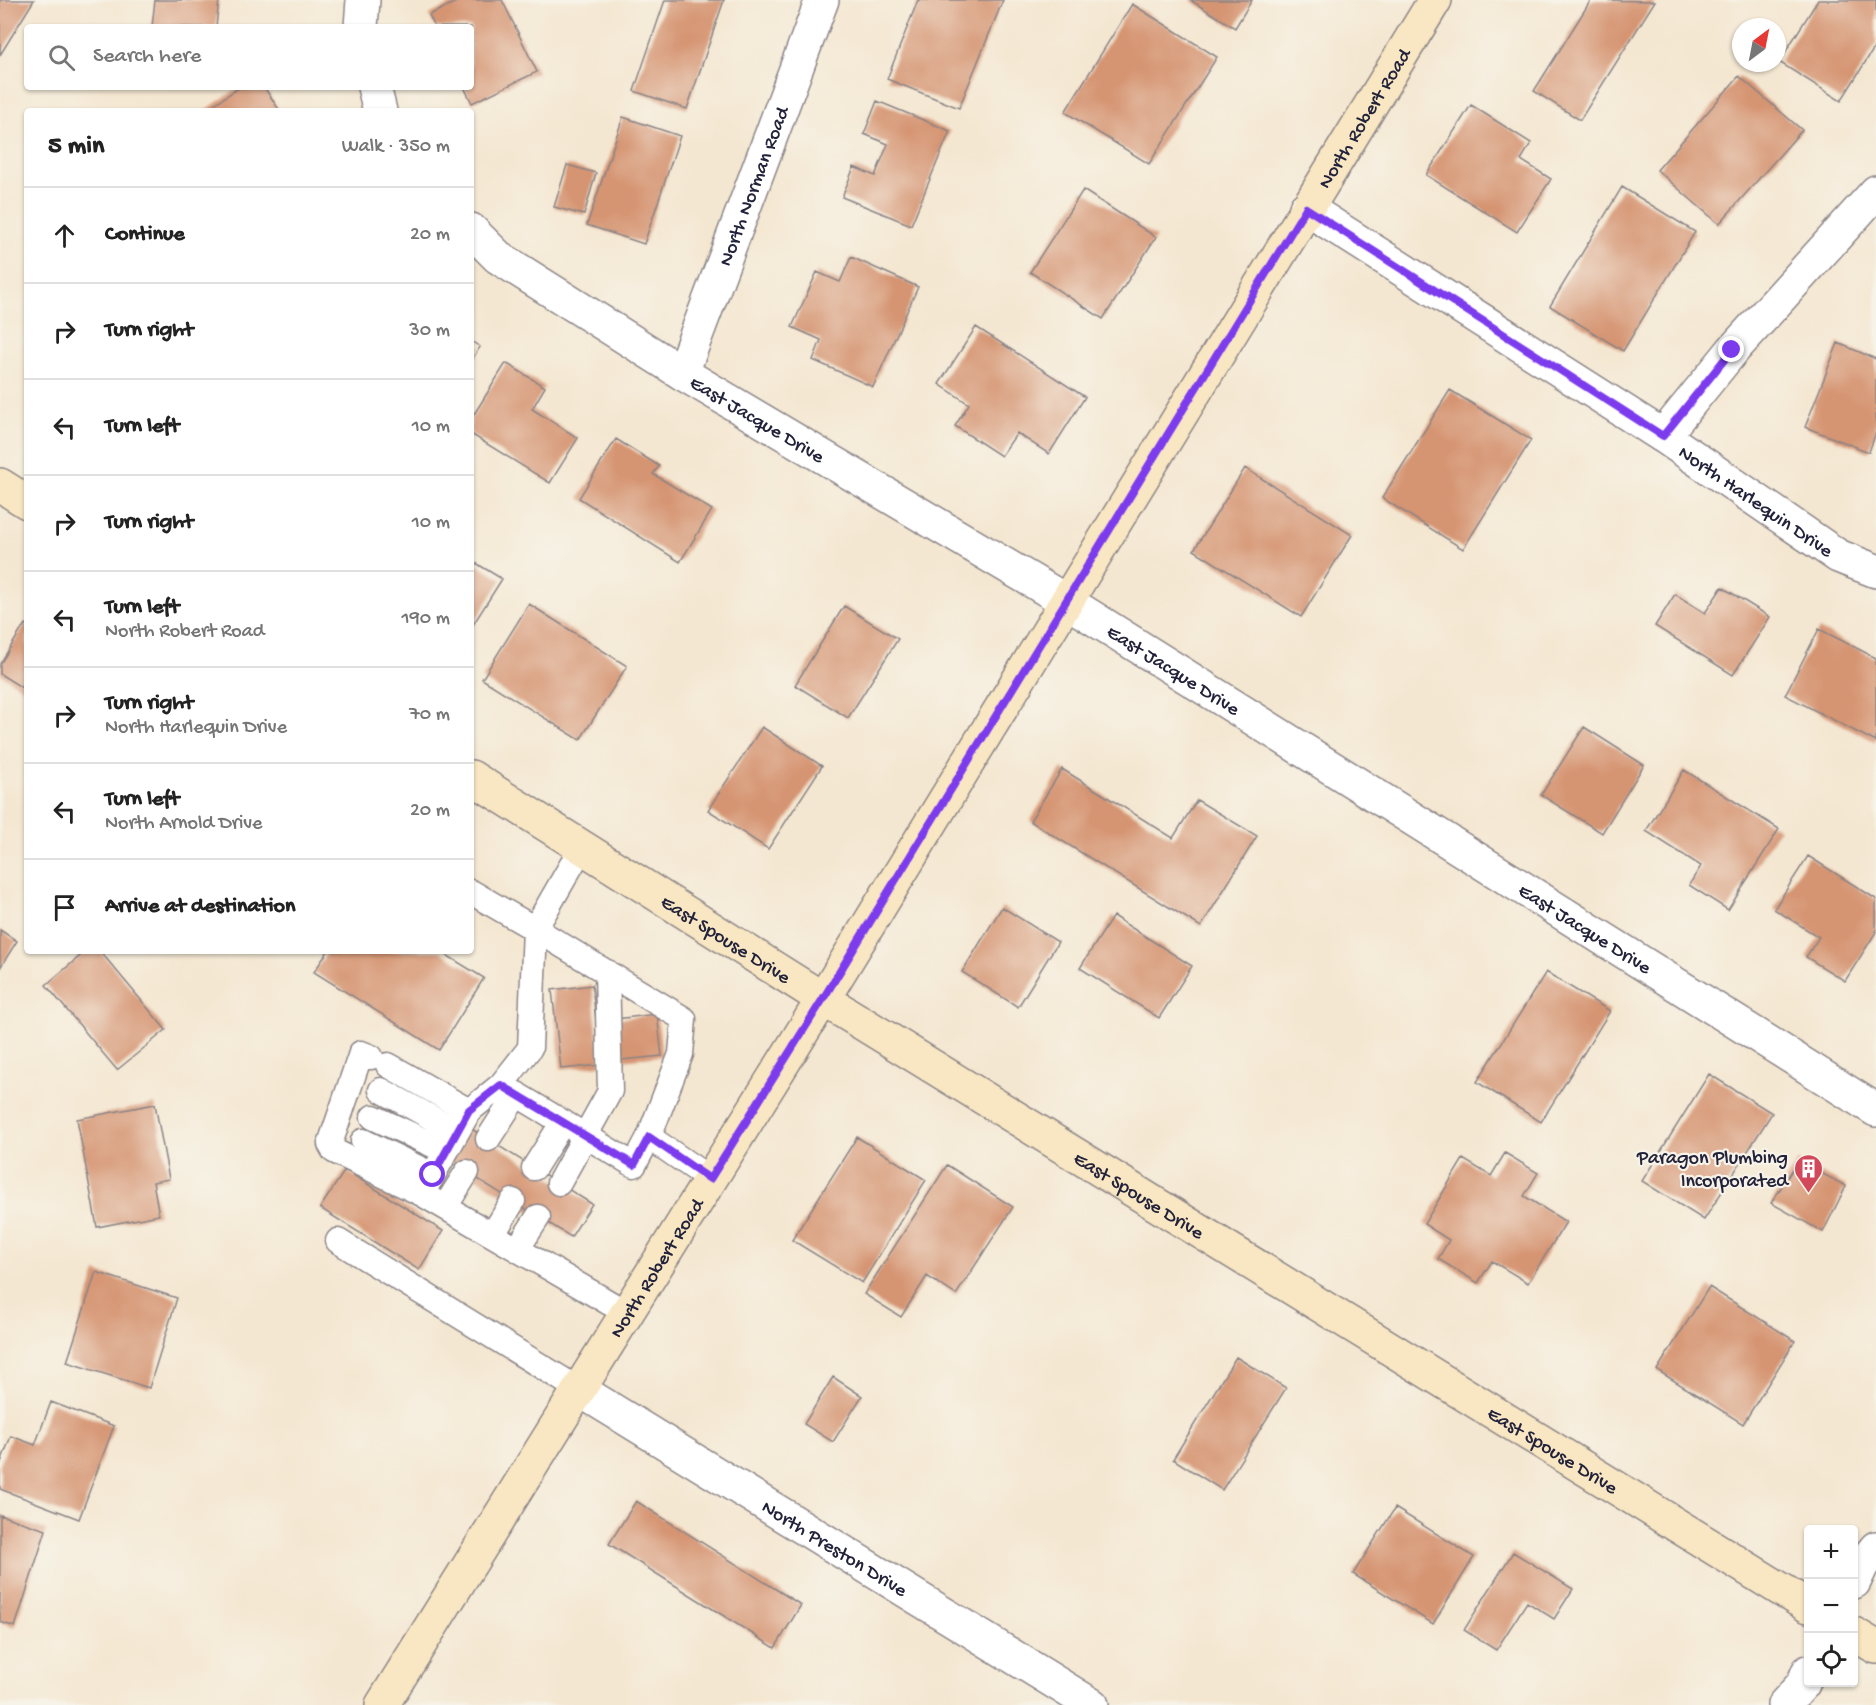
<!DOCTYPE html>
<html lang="en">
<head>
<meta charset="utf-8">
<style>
  :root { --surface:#fff; --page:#f2f2f2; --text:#222; --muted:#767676; --line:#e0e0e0 }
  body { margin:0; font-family:"Gochi Hand",sans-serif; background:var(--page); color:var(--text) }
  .controls { position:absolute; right:18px; bottom:18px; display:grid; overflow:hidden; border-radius:6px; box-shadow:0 2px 4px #0004 }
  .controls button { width:54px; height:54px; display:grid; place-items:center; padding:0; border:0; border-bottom:2px solid var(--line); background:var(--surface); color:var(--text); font:30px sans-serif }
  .compass { position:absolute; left:1732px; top:18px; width:54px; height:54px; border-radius:50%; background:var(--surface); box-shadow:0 2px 4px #0004; rotate:32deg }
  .stop { position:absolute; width:18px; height:18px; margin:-14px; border:4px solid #7c3aed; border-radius:50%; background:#fff }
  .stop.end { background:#7c3aed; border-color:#fff; box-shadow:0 2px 6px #0008 }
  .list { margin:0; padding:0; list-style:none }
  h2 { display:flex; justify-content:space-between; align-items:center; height:78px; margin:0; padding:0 24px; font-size:26px }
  h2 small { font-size:20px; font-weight:400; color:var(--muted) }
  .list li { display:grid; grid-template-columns:39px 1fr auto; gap:18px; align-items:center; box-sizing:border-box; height:96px; padding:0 24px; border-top:2px solid var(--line) }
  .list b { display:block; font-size:22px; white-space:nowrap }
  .list p { margin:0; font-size:20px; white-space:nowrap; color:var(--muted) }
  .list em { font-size:20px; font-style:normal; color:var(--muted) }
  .icon { flex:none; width:33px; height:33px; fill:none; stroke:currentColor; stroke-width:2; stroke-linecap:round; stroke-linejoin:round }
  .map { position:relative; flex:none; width:1876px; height:1705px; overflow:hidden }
  .search { position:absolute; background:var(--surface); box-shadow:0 2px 4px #0004; left:24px; top:24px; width:450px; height:66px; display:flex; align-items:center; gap:15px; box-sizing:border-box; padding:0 21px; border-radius:6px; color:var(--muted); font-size:22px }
  .panel { position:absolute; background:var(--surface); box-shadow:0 2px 4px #0004; left:24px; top:108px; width:450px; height:846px; border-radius:6px }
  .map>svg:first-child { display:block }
  .building { fill:#d59472 }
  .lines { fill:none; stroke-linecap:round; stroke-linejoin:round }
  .lane-casing { stroke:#8b8486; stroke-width:27 }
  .street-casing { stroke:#8b8486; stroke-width:36 }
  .secondary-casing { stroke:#8b8486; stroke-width:36 }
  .lane { stroke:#fff; stroke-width:24 }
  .street { stroke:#fff; stroke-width:33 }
  .secondary { stroke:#f9e7c3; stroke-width:33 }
  .route { stroke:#7c3aed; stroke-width:8 }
  .labels { text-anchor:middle; stroke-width:4.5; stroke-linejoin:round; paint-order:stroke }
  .street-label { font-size:20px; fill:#22223b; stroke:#f7f3e8 }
  .poi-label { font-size:20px; fill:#22223b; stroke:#f7f3e8; text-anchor:end }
</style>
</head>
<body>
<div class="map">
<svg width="1876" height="1705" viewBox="0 0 1876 1705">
  <rect width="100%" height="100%" fill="#f7f3e8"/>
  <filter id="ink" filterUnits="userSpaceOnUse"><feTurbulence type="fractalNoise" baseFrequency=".0167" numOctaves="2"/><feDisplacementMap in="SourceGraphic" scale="12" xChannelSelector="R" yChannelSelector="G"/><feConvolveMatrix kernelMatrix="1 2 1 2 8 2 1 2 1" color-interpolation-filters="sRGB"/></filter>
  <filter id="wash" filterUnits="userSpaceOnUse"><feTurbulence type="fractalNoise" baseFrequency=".008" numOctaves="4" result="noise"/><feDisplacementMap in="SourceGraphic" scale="24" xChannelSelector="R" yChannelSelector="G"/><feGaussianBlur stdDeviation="1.35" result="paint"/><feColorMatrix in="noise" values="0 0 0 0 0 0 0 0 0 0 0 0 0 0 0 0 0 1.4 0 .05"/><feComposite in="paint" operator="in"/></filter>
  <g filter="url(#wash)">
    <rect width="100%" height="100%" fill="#f4e7d1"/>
    <g id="blocks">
      <path class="building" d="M0,0H34L0,55Z
        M155,0H219L216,27H152Z
        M460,0H502L537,72L472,103L464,87H471V27H435L429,15Z
        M665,0H724L687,109L634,91Z
        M918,0H1003L959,108L887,79Z
        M1190,0H1252L1235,28Z
        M1591,0L1655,1L1580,120L1534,91Z
        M1818,0H1876V45L1841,101L1779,62Z
        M1132,4L1217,57L1149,164L1065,112Z
        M1739,76L1802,130L1719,224L1657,170Z
        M240,87H264L280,111H204Z
        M877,101L950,131L911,225L842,197L854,167L875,176L888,144L864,134Z
        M1471,105L1531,143L1521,160L1551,179L1517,232L1426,175Z
        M623,117L680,136L644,244L587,225Z
        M567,165L596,173L584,215L554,207Z
        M1622,187L1695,232L1623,351L1550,306Z
        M1083,190L1156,237L1103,319L1030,272Z
        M851,257L918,287L873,387L813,360L821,340L792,327L817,272L840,282Z
        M976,327L1085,397L1049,454L1017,433L1001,456L955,426L969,404L939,384Z
        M471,341L480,347L471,361Z
        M1838,343L1876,359V432L1869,452L1805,427Z
        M506,363L545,387L532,409L578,438L550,483L471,434V419Z
        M1450,390L1531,440L1463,549L1382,498Z
        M616,439L659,466L653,474L712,510L680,562L579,498Z
        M1245,468L1352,535L1301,617L1194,550Z
        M471,560L502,579L471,628Z
        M1722,587L1770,617L1733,675L1655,626L1675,594L1705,613Z
        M529,604L627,666L580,740L482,679Z
        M844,606L898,639L848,718L795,685Z
        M25,624L27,626V691L0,674V664Z
        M1819,629L1876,658V742L1785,695Z
        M762,727L822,766L768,849L708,810Z
        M1584,727L1644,765L1602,833L1541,795Z
        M1062,769L1173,838L1197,800L1257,836L1201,927L1030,821Z
        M1684,770L1779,829L1728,910L1689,885L1701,866L1646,831Z
        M1808,856L1876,899V932L1845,981L1806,957L1819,937L1774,909Z
        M1002,907L1058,942L1018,1007L962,972Z
        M1113,916L1192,966L1159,1018L1080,968Z
        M0,930L17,941L0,968Z
        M86,951H100L166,1030L117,1070L46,985Z
        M328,951H440L484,978L439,1050L314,972Z
        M1546,972L1610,1011L1541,1122L1477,1082Z
        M592,985L601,1065L561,1069L552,990Z
        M657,1014L662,1056L621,1060L616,1019Z
        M1709,1074L1772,1113L1704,1220L1642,1181Z
        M155,1104L169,1179L153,1182L159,1215L97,1227L77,1119Z
        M470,1128L592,1204L571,1237L449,1161Z
        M857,1137L926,1180L862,1283L792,1240Z
        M1505,1153L1538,1173L1524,1196L1566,1222L1528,1283L1492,1261L1478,1283L1438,1259L1449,1240L1424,1224L1463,1159L1491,1176Z
        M1798,1161L1846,1186L1823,1232L1771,1203Z
        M947,1165L1013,1207L956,1295L927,1276L901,1317L864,1294Z
        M345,1170L443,1231L419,1270L320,1208Z
        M96,1272L177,1298L149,1388L67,1362Z
        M1709,1287L1795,1341L1743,1424L1657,1370Z
        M1236,1357L1286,1388L1222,1490L1173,1459Z
        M833,1377L862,1396L833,1442L804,1424Z
        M51,1402L114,1426L79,1519L0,1489V1465L11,1436L35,1445Z
        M636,1501L801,1605L775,1648L609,1544Z
        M1395,1508L1474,1557L1433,1624L1353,1574Z
        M0,1515L46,1530L15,1627L0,1622Z
        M1513,1552L1573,1589L1554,1619L1527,1602L1496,1650L1464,1630Z"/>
    </g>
  </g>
  <g filter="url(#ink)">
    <use href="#blocks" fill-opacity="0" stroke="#8b8486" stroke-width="1.5"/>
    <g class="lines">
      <defs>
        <path id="lane" d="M582,847L535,929L684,1019L681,1054L649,1137
          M471,892L535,929L530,1048L501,1085L634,1165L649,1137L710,1179
          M371,1057L361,1053L330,1144L334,1151L422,1194L625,1312
          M388,1065L469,1111
          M381,1090L456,1131
          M373,1117L446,1151
          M488,1139L517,1094
          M363,1141L433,1175
          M534,1168L563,1122
          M559,1183L610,1091L607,972
          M422,1194L469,1111L501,1085
          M445,1207L467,1172
          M493,1234L513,1201
          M338,1241L578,1389
          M518,1248L538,1217"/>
        <g id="street">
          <path d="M361,27L363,0"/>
          <path d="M374,87L380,111"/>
          <path id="s1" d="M1306,208L1663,436L1838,556L1876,571"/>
          <path id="s2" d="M471,230L498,257L682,373L1066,601L1876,1110"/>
          <path id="s3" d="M682,373L822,0"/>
          <path d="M1663,436L1733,350L1876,192"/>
          <path id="s4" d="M578,1389L1092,1705"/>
          <path d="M1854,1582L1862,1565L1876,1548"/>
          <path d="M1784,1705L1803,1684L1808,1672"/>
        </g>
        <g id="secondary">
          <path d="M0,485L27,502"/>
          <path id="s5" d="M471,777L823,999L1808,1606"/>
          <path d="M1854,1634L1876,1647"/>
          <path id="s6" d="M382,1705L823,999L1435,0"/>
        </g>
      </defs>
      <use href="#lane" class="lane-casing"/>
      <use href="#street" class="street-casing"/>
      <use href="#secondary" class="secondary-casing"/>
      <use href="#lane" class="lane"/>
      <use href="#street" class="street"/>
      <use href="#secondary" class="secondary"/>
    </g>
  </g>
  <g class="lines" filter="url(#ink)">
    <path class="route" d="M433,1175L469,1110L501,1085L634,1165L649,1137L710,1179L823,999L1306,208L1663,436L1732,350"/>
  </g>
  <defs>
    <symbol id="building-pin" viewBox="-11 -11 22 30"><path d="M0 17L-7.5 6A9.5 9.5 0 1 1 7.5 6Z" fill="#d1495b" stroke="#f7f3e8"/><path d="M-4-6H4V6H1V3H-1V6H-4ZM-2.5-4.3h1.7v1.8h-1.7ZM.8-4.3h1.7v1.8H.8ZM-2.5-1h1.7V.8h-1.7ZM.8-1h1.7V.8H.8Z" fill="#fff"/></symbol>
  </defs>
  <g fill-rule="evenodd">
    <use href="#building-pin" x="1792" y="1152" width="33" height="45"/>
  </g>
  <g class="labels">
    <g class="street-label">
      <text dy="7" stroke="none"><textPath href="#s6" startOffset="1866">North Robert Road</textPath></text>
      <text dy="7" stroke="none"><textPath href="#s3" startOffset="200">North Norman Road</textPath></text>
      <text dy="7" stroke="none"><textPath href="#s2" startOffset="344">East Jacque Drive</textPath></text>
      <text dy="7" stroke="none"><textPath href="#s1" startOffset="537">North Harlequin Drive</textPath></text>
      <text dy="7" stroke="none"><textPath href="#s2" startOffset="830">East Jacque Drive</textPath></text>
      <text dy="7" stroke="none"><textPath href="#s2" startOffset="1316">East Jacque Drive</textPath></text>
      <text dy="7" stroke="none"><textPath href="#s5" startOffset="302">East Spouse Drive</textPath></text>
      <text dy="7" stroke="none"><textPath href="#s5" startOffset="788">East Spouse Drive</textPath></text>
      <text dy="7" stroke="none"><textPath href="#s6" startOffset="516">North Robert Road</textPath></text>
      <text dy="7" stroke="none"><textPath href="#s5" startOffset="1274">East Spouse Drive</textPath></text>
      <text dy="7" stroke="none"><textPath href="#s4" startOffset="302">North Preston Drive</textPath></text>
    </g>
    <g class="poi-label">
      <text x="1788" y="1163">Paragon Plumbing<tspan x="1788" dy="23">Incorporated</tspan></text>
    </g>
  </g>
</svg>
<div class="controls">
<button>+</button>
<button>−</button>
<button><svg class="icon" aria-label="locate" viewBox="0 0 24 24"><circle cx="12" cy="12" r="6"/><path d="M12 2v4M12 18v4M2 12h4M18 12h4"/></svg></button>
</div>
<svg class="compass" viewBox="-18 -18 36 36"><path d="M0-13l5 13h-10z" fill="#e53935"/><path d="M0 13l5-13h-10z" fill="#767676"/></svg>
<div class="stop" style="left:433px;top:1175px"></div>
<div class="stop end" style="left:1732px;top:350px"></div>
<div class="search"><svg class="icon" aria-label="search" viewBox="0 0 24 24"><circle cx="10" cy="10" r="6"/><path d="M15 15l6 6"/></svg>Search here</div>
<section class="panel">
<h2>5 min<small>Walk · 350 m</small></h2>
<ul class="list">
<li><svg class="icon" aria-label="ahead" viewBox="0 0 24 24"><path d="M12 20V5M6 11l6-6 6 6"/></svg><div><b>Continue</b></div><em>20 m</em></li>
<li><svg class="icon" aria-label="right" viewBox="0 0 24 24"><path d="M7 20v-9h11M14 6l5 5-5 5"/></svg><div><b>Turn right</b></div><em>30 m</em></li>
<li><svg class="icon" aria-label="left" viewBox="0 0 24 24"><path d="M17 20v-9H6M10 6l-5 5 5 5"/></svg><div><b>Turn left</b></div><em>10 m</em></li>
<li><svg class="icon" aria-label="right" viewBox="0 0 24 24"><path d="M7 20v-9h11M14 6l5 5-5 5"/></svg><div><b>Turn right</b></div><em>10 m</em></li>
<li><svg class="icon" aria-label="left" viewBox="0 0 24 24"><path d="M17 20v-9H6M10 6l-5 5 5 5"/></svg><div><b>Turn left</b><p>North Robert Road</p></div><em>190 m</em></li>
<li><svg class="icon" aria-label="right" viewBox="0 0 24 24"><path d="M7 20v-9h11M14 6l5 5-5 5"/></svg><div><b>Turn right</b><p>North Harlequin Drive</p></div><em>70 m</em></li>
<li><svg class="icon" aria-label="left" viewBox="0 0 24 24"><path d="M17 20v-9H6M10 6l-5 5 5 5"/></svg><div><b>Turn left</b><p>North Arnold Drive</p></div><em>20 m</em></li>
<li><svg class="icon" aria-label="arrive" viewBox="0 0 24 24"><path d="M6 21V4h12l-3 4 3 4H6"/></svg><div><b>Arrive at destination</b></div></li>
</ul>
</section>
</div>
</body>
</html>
